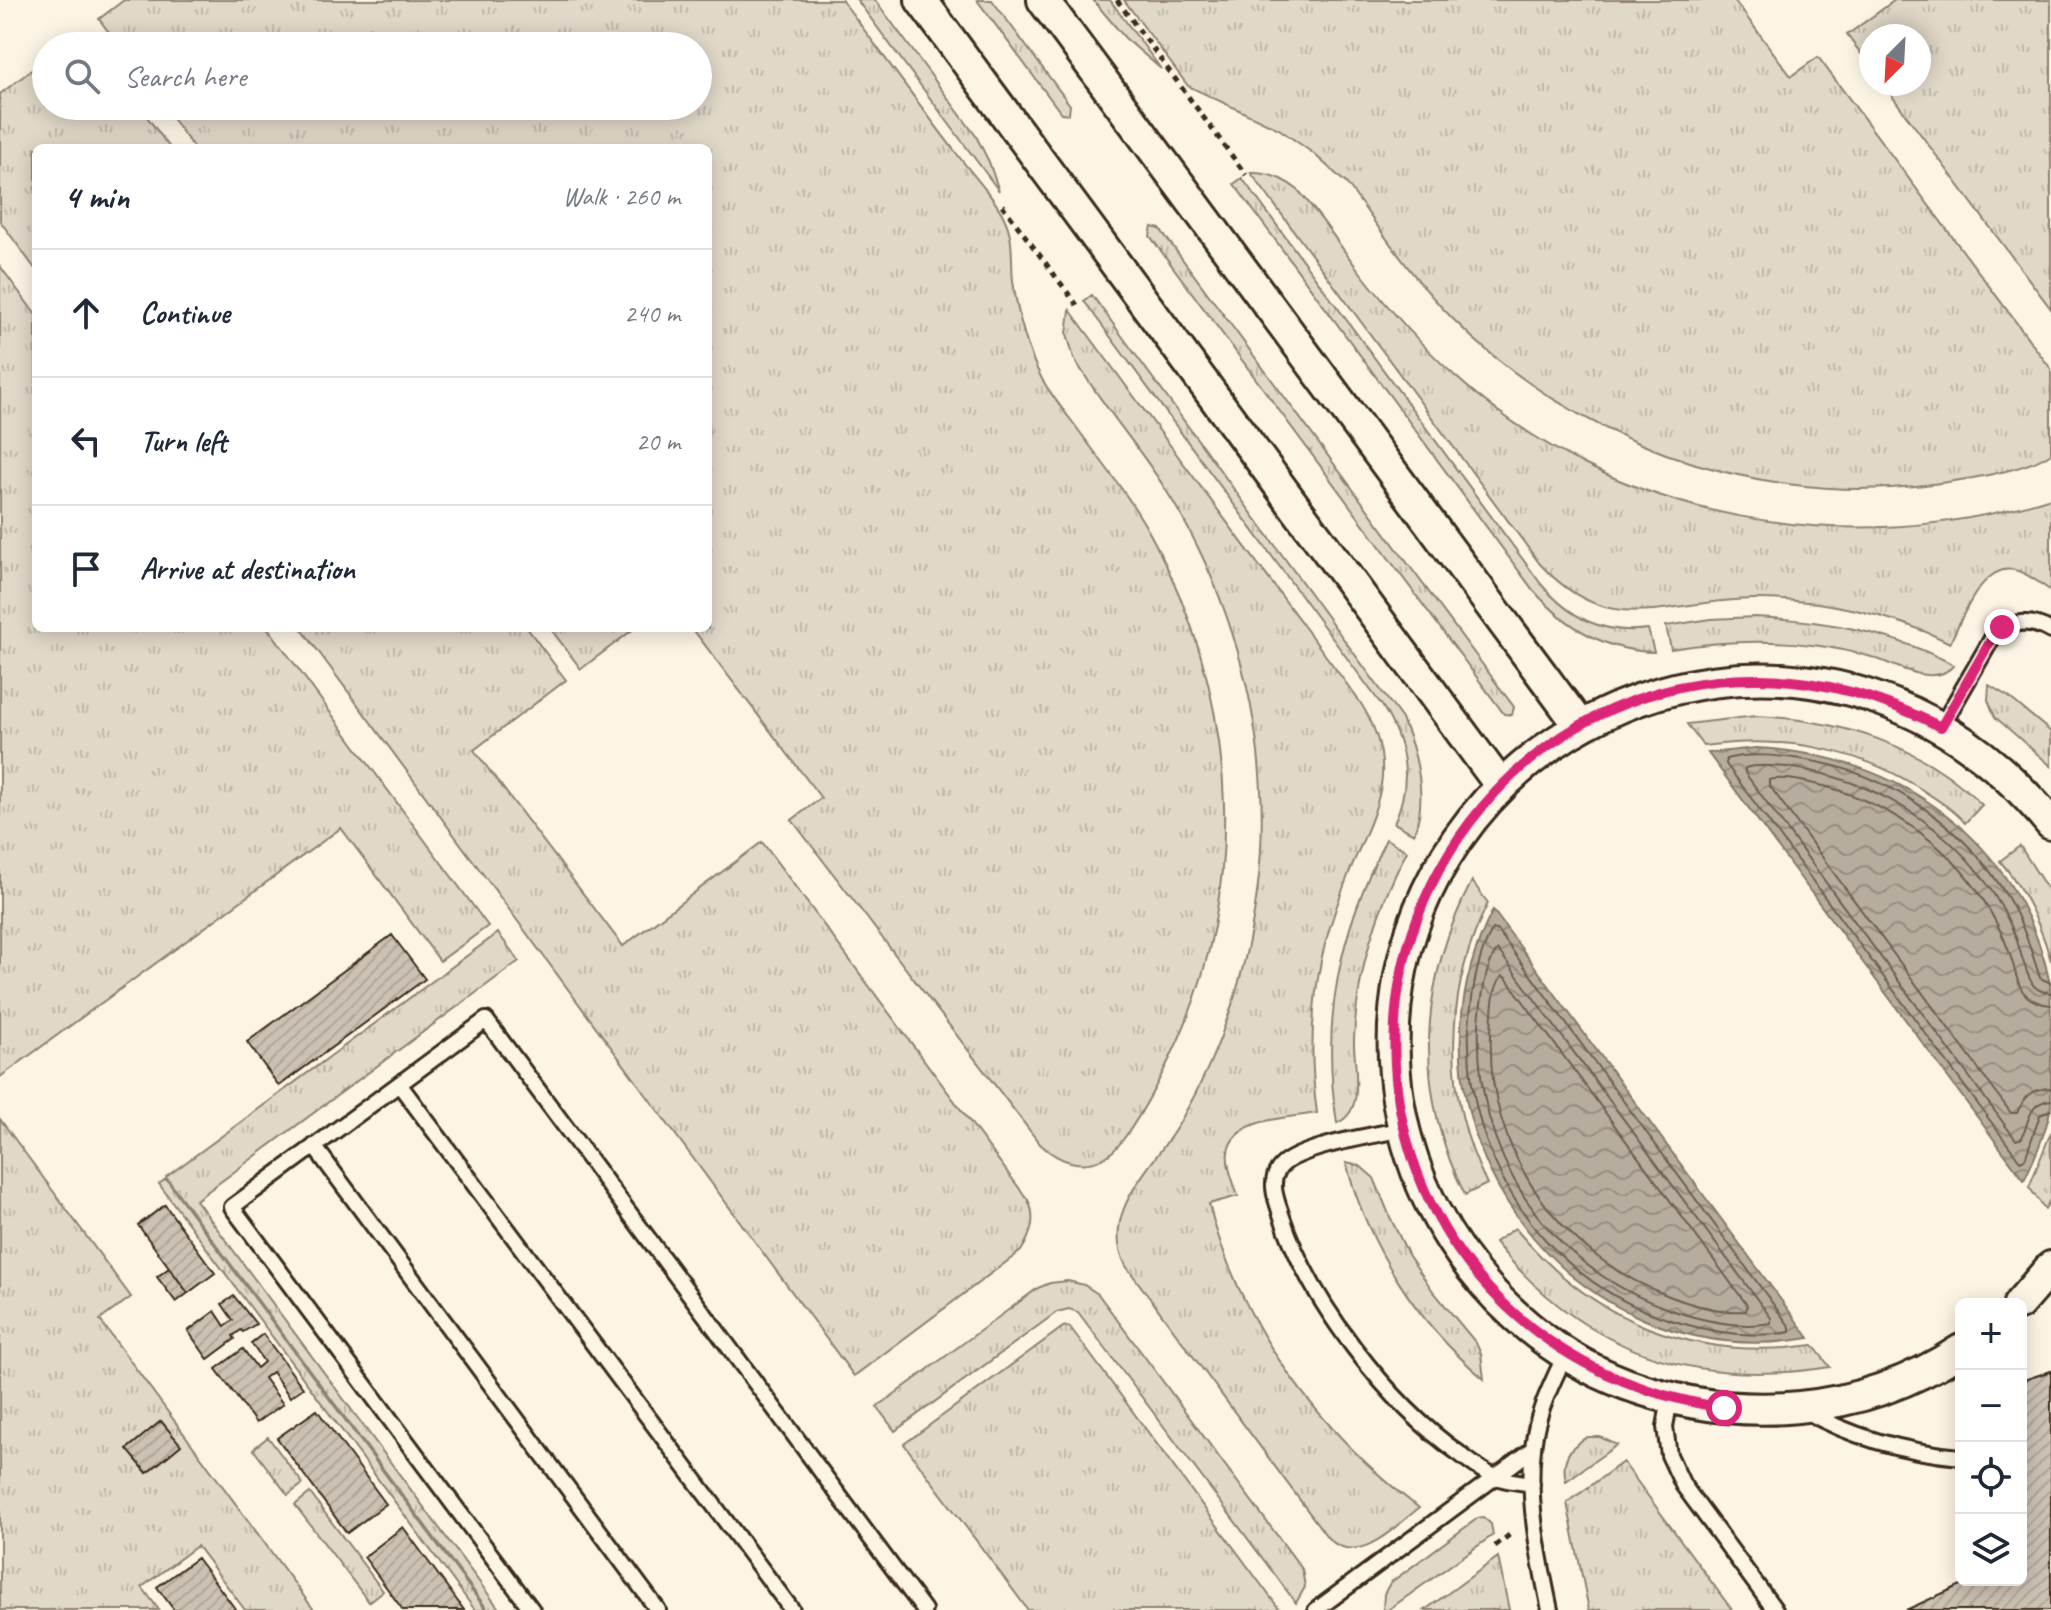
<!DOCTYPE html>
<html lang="en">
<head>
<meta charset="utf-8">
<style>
  :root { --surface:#fff; --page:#f6f6f7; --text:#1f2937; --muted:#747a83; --line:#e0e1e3 }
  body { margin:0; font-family:Caveat,sans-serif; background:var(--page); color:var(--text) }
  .controls { position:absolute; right:24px; bottom:24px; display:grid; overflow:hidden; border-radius:12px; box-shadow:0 4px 20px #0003 }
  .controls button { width:72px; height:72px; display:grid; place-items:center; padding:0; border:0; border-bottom:2px solid var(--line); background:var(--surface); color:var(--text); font:40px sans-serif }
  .compass { position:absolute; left:1859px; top:24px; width:72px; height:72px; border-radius:50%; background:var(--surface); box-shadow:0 4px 20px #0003; rotate:204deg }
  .stop { position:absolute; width:24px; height:24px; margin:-18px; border:6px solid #db2777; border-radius:50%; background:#fff }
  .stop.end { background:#db2777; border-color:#fff; box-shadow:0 2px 8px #0008 }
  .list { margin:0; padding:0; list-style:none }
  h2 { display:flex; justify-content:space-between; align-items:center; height:104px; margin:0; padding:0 32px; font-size:34px }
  h2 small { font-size:26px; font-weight:400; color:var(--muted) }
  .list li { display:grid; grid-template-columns:52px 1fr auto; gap:24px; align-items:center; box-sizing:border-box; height:128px; padding:0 32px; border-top:2px solid var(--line) }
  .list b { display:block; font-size:30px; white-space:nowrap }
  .list em { font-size:26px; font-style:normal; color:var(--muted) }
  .icon { flex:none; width:44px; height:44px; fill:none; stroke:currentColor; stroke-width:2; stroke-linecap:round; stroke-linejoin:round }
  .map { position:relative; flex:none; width:2051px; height:1610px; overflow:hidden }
  .search { position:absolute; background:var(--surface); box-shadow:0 4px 20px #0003; left:32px; top:32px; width:680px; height:88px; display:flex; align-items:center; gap:20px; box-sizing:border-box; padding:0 28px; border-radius:44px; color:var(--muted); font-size:30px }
  .panel { position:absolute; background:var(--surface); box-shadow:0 4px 20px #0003; left:32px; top:144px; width:680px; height:488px; border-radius:12px }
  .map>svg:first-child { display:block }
  .grass { fill:url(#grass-tufts); stroke:#8e8173; stroke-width:2 }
  .water { fill:url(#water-waves); stroke:#85796b; stroke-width:2 }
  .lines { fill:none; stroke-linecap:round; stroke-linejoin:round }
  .shore { stroke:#6d5e51; stroke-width:2 }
  .building { fill:url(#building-hatch); stroke:#3b2a1e; stroke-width:2 }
  .service-casing { stroke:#3b2a1e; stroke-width:20 }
  .minor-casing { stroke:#3b2a1e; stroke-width:36 }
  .path { stroke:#3b2a1e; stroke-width:5; stroke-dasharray:6 6; stroke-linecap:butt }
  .service { stroke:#fcf5e5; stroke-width:14 }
  .minor { stroke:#fcf5e5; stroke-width:30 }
  .route { stroke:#db2777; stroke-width:10 }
</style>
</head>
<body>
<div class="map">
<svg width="2051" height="1610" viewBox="0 0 2051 1610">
  <defs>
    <pattern id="grass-tufts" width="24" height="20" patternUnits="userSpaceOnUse" patternTransform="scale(2)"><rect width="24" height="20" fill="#e0d8c8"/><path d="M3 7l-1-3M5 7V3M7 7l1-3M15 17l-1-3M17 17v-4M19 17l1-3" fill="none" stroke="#c1baab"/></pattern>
    <pattern id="water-waves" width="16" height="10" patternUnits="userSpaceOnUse" patternTransform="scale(2)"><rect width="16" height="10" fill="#b7ad9e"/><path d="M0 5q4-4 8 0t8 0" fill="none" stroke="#968d80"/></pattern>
    <pattern id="building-hatch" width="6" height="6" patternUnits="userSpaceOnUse" patternTransform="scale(2)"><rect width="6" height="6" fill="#ccc2b3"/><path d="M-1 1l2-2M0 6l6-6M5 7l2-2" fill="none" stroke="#b0a79a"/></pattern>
  </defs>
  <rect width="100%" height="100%" fill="#fcf5e5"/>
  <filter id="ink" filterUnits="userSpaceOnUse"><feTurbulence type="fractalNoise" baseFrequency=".0125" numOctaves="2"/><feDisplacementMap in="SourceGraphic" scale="16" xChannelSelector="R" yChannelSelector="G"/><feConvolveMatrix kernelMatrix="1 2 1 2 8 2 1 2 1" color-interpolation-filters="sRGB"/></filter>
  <g filter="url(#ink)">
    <path class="grass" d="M124,0H842C880,51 918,103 957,154C970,172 997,200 1005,220C1014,238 1011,262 1013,281C1018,316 1026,349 1042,379C1051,395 1063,410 1074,424C1102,463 1133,500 1155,543C1241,707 1250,903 1164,1070C1152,1094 1139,1119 1122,1141C1099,1172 1067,1169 1040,1144L792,820L821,798L692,628H708V148H194L163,106H698V46H119L99,19Z
      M857,0H875L976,136L989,162L999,191Z
      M977,0H992L1070,105L1069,114L1061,113Z
      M1093,0H1110L1161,69L1125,38Z
      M1124,0H1734L1791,76L1818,57L2051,369V453C2024,473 1950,482 1916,486C1748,504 1570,438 1452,318C1412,278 1381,230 1347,184L1314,154L1279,129L1188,86Z
      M1895,0H2051V309L1883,84H1919V36H1871V67L1847,35Z
      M46,59V106H139L170,148H36V270L0,221V94Z
      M1251,173C1269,172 1284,179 1298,190C1321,216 1339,245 1360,272C1389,309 1420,344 1454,375C1615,522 1847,562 2051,498V591C2041,584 2030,575 2018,571C1983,559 1962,619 1950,643C1890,613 1821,599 1755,599C1666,599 1612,642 1540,564Z
      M1242,178L1541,584C1570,618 1603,635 1648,629L1654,652C1605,651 1565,626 1533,590L1234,184Z
      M1152,227L1160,229L1514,707L1512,715L1504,714L1150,236Z
      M0,266L36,315V628H268L488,926L440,961L341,828L0,1077Z
      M1092,295L1402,719C1417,753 1428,797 1414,834L1394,823C1413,781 1406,745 1383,707L1084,301Z
      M1070,310L1360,702C1401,766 1378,805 1351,868C1339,898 1328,929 1321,961C1311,1011 1310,1063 1317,1113C1290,1118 1234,1117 1228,1152C1226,1166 1234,1183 1238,1196L1209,1204C1240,1327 1320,1432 1419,1508C1394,1527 1358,1568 1328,1538L1126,1266C1098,1212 1154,1167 1180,1122C1237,1024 1267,904 1261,790C1256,685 1221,576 1164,487C1136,443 1100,403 1074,358L1067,334Z
      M1755,617C1825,620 1892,632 1954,665C1933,690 1892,662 1868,656C1802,638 1738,638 1671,649L1666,626L1711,619Z
      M301,628H527L566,680L474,750L623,946L762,842L1028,1200C1037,1218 1031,1235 1021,1251L854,1376Z
      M550,628H635L581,669Z
      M1989,685L2009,697L2051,732V766L1995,717L1988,700Z
      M1756,716C1839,720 1923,744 1982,805L1965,823C1953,809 1936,799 1921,789C1856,747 1780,735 1703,746L1687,724Z
      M1386,839L1407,851C1376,911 1357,971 1354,1039C1353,1064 1367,1111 1337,1123C1320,1019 1340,932 1386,839Z
      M2020,846L2051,895V961C2041,926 2024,889 2000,861Z
      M1472,881L1488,903C1444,992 1442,1095 1487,1184L1465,1195C1413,1090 1419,983 1472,881Z
      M498,933L519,961L196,1200L500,1610H488L166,1177Z
      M0,1119L131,1297L100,1320L314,1610H245L197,1546L142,1587L159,1610H0Z
      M2051,1132V1198L2045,1209L2029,1187Z
      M1346,1163L1360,1166L1374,1178L1390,1217L1409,1256L1433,1291L1476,1343L1481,1354L1484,1379C1417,1323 1369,1248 1346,1163Z
      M166,1179L486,1610H475L159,1184Z
      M1515,1228C1592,1321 1693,1362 1813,1345L1830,1367C1692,1389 1583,1351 1495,1242Z
      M1068,1281L1084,1285L1098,1294L1302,1569L1305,1587L1296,1603L1078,1312L1069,1309L1057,1312L895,1431L877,1407L1038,1288L1050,1283Z
      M1067,1326L1070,1327L1280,1610H1028L904,1444L1063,1327Z
      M268,1437L303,1484L288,1495L253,1449Z
      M1588,1437H1600L1617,1445L1566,1481C1561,1461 1569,1446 1588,1437Z
      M1623,1462L1732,1610H1589L1567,1503Z
      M310,1493L383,1591L369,1602L295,1505Z
      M1483,1517L1491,1524L1493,1535L1388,1610H1383L1384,1594L1390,1583L1478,1518Z
      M1498,1557L1509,1610H1425Z"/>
    <path class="water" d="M1756,748C1898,754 2021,840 2050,984C2051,1004 2051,1026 2051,1045C2051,1065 2051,1087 2051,1106C2046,1132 2035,1158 2024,1180L1708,753Z
      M1493,910L1809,1338C1570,1380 1383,1126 1493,910Z"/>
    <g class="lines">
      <path class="shore" d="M1493,929L1498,931L1790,1327V1332C1754,1338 1715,1333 1681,1323C1550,1288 1464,1163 1469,1029C1471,997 1476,957 1493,929Z
        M1498,950L1771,1318V1323C1736,1329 1695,1319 1663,1307C1543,1262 1474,1152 1479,1025C1480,1006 1485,963 1498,950Z
        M1502,976L1506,978L1747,1305L1746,1311C1721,1313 1692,1305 1669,1296C1561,1256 1486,1152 1491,1035C1492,1018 1491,990 1502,976Z
        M2051,983L2040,978C2031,950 2023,923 2008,898C1965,826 1889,773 1806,760C1781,756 1750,752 1726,759V764L2020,1161L2025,1159L2040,1115L2051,1110
        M2051,993C2044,992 2039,991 2034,986C2026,977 2020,948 2015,935C2007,916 1997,898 1985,881C1939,819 1870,780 1794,768C1779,766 1760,764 1745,768V773L2016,1140L2022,1138C2029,1121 2029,1102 2051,1100
        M2051,1005C2040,1004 2031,1001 2024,993C2017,984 2016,974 2013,964C2008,946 2000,929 1991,913C1956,849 1893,805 1824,786C1807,782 1785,776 1769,780V785L2011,1113H2017C2024,1097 2033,1088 2051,1088"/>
    </g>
    <path class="building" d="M392,935L425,979L279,1086L247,1042Z
      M165,1205L215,1273L188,1293L138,1225Z
      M169,1268L188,1293L176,1302L157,1277Z
      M234,1296L256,1324L243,1332L241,1330L233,1336L235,1339L208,1359L188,1331L215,1311L225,1326L233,1320L222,1304Z
      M263,1334L303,1388L290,1397L272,1372L264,1378L283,1404L256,1423L216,1369L243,1349L257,1368L264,1362L251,1343Z
      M2051,1371V1610H1906L1972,1580H2021V1381Z
      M317,1410L386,1504L347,1533L277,1438Z
      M161,1421L181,1445L147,1473L127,1449Z
      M403,1527L464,1610H403L364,1557Z
      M197,1558L236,1610H174L157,1587Z"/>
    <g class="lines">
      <defs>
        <path id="service" d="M1941,727L1994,635C2011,619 2032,620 2051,631
          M399,1084L792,1610
          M1404,1129C1377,1135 1291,1147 1278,1170C1269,1184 1277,1202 1282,1217C1309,1300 1388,1404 1460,1454C1470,1462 1484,1473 1496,1477C1506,1481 1521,1482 1532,1484
          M314,1146L658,1610
          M1670,1398L1665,1427L1669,1455L1683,1485L1775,1610
          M1804,1410C1853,1438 1905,1452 1961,1457
          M532,1610L232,1207L486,1020L924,1610
          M1316,1610L1533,1449
          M1550,1610C1538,1553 1525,1492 1535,1434C1540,1406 1554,1379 1566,1353"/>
        <path id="minor" d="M921,0L1501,786
          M1043,0L1580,726
          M2019,1304L2051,1267
          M1961,1350C1861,1416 1737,1425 1626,1384C1543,1353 1475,1288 1434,1210C1399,1142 1386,1063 1398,987C1433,768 1661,626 1873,697C1944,721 2004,766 2051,824"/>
      </defs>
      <use href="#service" class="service-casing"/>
      <use href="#minor" class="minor-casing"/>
      <path class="path" d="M1117,0L1246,175
        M1002,205L1077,305
        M1495,1546L1512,1533"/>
      <use href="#service" class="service"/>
      <use href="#minor" class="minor"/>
    </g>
  </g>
  <g class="lines" filter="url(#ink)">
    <path class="route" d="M1724,1408C1626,1393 1542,1352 1477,1275C1428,1217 1399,1141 1395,1065C1383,860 1550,675 1760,679C1825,680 1883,698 1941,727L1994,635L2002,627"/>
  </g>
</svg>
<div class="controls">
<button>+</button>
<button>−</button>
<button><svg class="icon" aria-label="locate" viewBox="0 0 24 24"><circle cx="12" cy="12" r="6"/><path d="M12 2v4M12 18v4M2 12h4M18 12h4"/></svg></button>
<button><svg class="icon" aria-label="layers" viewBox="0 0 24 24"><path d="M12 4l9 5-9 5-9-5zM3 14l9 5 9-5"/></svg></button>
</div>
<svg class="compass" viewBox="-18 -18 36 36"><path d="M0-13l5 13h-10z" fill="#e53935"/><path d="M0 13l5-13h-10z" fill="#747a83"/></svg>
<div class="stop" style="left:1724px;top:1408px"></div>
<div class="stop end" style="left:2002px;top:627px"></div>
<div class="search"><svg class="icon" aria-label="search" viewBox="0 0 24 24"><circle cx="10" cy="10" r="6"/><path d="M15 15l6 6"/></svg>Search here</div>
<section class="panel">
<h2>4 min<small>Walk · 260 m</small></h2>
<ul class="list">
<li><svg class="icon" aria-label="ahead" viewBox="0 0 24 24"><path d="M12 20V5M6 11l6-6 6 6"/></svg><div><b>Continue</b></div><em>240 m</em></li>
<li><svg class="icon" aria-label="left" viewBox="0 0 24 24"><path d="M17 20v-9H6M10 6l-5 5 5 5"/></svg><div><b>Turn left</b></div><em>20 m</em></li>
<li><svg class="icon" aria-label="arrive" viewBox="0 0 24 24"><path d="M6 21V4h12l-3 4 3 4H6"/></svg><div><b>Arrive at destination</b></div></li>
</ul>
</section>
</div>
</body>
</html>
